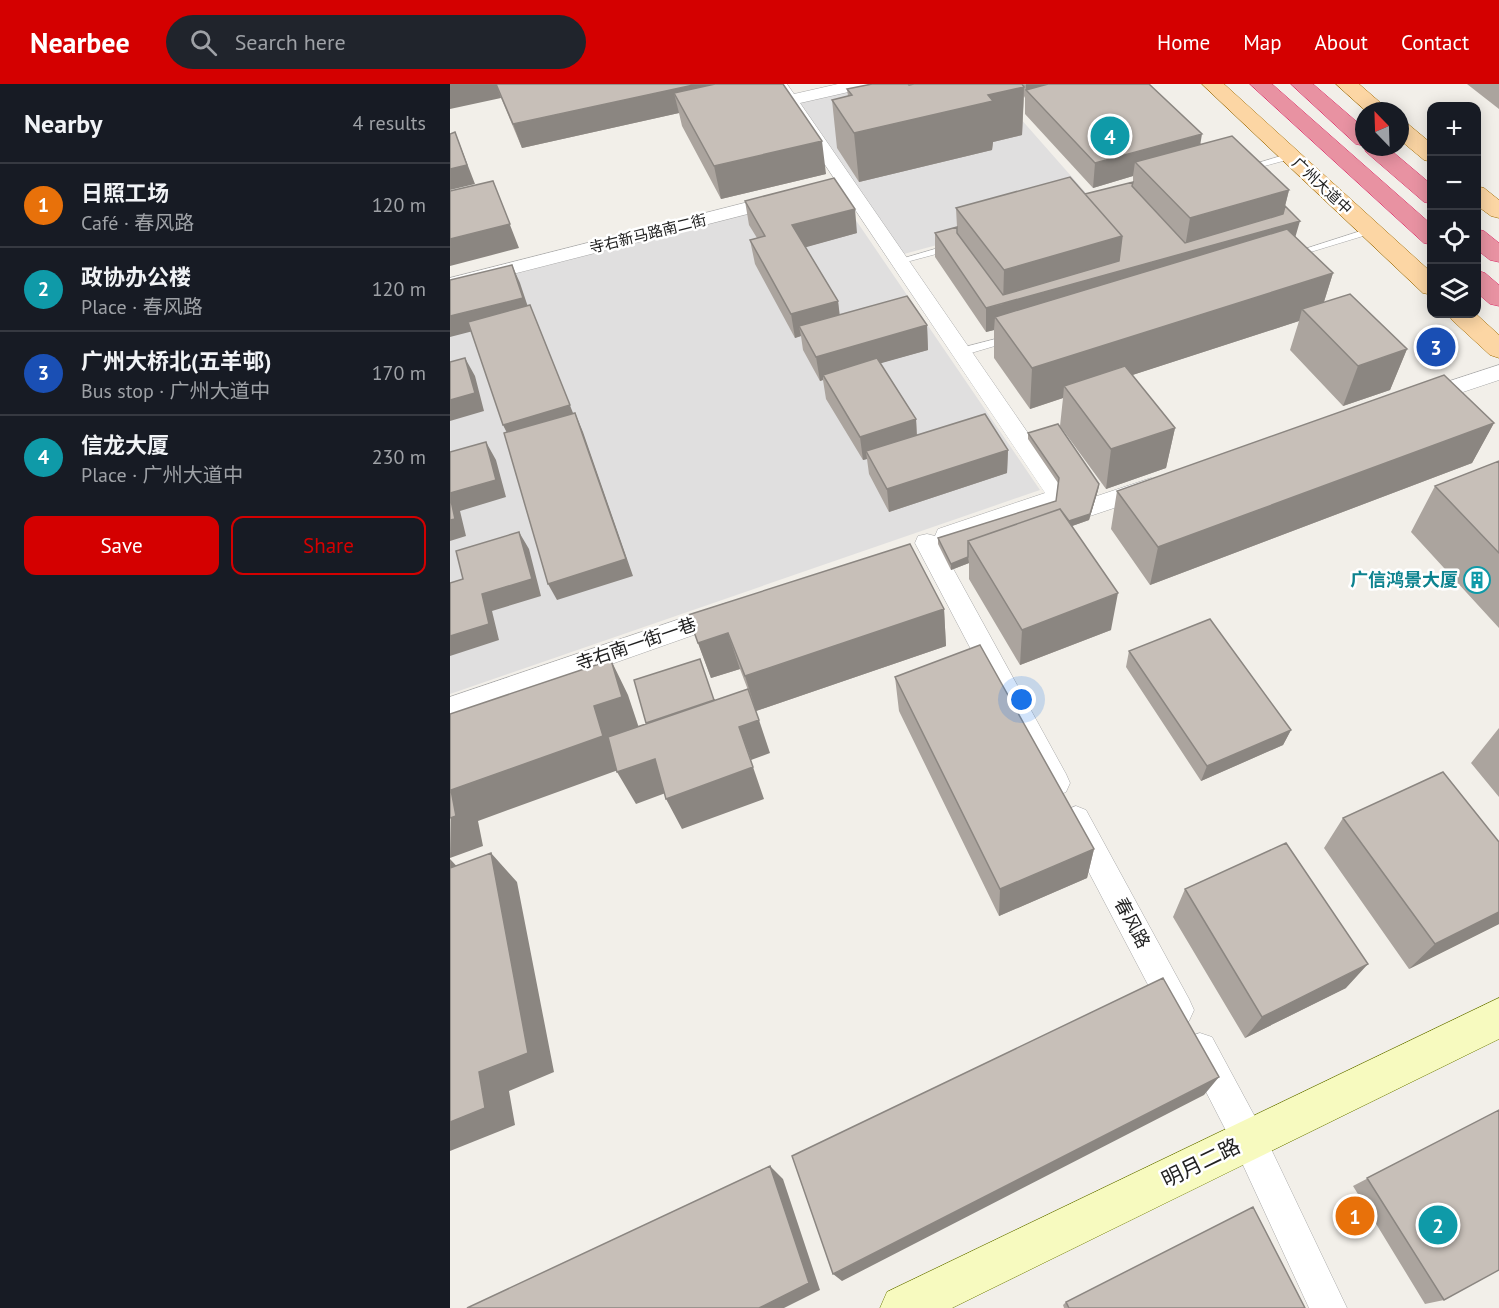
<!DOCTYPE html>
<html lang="en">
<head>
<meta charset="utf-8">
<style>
  :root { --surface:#171b24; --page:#20242c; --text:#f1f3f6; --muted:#9ea1a6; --line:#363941; --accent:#d40000 }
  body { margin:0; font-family:"PT Sans","Noto Sans SC",sans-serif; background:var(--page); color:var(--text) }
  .controls { position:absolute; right:18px; top:18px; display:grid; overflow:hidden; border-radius:12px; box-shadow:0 3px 15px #0003 }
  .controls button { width:54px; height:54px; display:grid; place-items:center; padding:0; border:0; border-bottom:2px solid var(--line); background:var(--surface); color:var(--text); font:30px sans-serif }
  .compass { position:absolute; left:905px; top:18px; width:54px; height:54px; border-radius:50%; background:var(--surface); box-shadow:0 3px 15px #0003; rotate:337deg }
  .you { position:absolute; left:572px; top:616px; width:21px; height:21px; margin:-15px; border:4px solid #fff; border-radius:50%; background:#1a73e8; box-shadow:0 0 0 9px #1a73e833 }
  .badge { display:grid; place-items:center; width:39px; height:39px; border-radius:50%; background:var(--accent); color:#fff; font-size:20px; font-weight:700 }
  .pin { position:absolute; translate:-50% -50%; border:3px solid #fff; box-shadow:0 2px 6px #0006 }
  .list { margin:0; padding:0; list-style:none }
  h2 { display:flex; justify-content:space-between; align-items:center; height:78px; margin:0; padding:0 24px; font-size:26px }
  h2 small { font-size:20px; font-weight:400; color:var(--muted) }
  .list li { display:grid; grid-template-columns:39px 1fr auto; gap:18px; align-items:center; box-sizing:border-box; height:84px; padding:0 24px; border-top:2px solid var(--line) }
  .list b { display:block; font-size:22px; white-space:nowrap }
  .list p { margin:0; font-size:20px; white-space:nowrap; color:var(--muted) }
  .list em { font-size:20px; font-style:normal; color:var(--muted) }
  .actions { display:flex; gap:12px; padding:18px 24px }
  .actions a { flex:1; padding:14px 0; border:2px solid var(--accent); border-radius:12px; text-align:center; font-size:21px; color:var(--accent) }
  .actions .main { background:var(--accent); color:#fff }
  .icon { flex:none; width:33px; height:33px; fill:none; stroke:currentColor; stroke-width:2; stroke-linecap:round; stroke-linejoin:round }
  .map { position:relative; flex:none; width:1049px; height:1224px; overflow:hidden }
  header { display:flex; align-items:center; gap:36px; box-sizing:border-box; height:84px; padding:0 30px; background:var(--accent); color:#fff }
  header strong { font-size:28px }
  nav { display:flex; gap:33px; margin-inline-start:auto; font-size:21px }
  .search { width:420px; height:54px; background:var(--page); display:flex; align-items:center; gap:15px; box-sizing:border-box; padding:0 21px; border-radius:33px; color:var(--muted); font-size:22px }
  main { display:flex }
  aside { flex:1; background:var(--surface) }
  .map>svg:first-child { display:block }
  .residential { fill:#e0dfdf }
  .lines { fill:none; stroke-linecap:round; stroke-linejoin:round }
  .lane-casing { stroke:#a9a9a9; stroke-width:1 }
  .street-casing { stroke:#a9a9a9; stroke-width:1 }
  .secondary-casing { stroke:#707d05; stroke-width:1 }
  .primary-casing { stroke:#a06b00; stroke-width:1 }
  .highway-casing { stroke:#dc2a67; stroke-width:1 }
  .lane { fill:#fff; fill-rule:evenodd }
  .street { fill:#fff; fill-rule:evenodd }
  .secondary { fill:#f7fabf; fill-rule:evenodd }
  .primary { fill:#fcd6a4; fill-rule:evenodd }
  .highway { fill:#e892a2; fill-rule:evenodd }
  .wall { fill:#aba49e }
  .shaded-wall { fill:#8b8681 }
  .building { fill:#c7bfb8; stroke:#8b8681; stroke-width:1.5 }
  .labels { text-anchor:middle; stroke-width:5; stroke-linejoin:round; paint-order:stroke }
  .far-street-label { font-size:15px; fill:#222; stroke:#fff }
  .culture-label { font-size:18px; font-weight:bold; fill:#0d838f; stroke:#fff; text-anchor:end }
  .street-label { font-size:18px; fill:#222; stroke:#fff }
  .near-street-label { font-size:21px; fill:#222; stroke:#fff }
</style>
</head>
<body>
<header>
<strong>Nearbee</strong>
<div class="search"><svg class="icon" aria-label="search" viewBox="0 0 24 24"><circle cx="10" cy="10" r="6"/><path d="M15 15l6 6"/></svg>Search here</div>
<nav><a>Home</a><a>Map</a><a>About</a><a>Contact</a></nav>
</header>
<main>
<aside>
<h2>Nearby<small>4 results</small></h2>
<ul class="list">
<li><span class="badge" style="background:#e8710a">1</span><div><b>日照工场</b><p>Café · 春风路</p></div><em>120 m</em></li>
<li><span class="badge" style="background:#0f9aa8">2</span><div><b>政协办公楼</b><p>Place · 春风路</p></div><em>120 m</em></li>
<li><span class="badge" style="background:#1a4fb4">3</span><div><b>广州大桥北(五羊邨)</b><p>Bus stop · 广州大道中</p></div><em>170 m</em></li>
<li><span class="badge" style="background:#0f9aa8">4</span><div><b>信龙大厦</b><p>Place · 广州大道中</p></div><em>230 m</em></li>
</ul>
<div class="actions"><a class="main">Save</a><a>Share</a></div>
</aside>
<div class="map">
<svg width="1049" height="1224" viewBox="0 0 1049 1224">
  <rect width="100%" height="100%" fill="#f2efe9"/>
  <path class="residential" d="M428,0H540L644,118L454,170L348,18Z
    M386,107L590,406L0,610V206Z"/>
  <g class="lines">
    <defs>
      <path id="lane" d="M841,69L844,70V74L796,87L791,84Z
        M920,144L925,147L923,149L841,174L836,171Z
        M502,160L505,161V165L449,180L444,177Z
        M561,251L566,254L565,256L511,272L506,268L507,265Z"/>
      <path id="street" d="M321,0H337L344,10L388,0H418L416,4L350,19L618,407L638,415L701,394L709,397L713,403L709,409L637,433L609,422L497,461L489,459L616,690L620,699L616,708L606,712L596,708L465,459L468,452L477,450L485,452L488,445L595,409Z
        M330,110L337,112L339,116L337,120L0,206V194Z
        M1049,281V296L971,322L963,319L960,314L963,309Z
        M277,519L286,522L290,529L286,536L0,637V613Z
        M626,722L636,726L739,915L744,926L739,937L728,942L717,937L611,735L616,726Z
        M750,949L762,953L811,1044L897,1224H859L787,1068L734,965L738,953Z"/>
      <path id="secondary" d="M1049,914V955L502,1224H430L437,1208Z"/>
      <path id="primary" d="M752,0H774L982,189V211L973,209Z
        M886,0H909L940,27H916Z
        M950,39L958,40L982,60V78L974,76L950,56Z
        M1026,102L1034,104L1049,116V134L1041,132L1026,121Z
        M999,230H1026L1049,251V274L1040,271L1002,236Z"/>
      <path id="highway" d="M800,0H822L982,141V161L974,159Z
        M841,0H863L914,44V62L906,60Z
        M914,62L937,63L982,101V120L974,118L916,68Z
        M1026,145L1034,147L1049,159V178L1040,176L1026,165Z
        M1026,186L1035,189L1049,201V222L1040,220L1026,208Z"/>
    </defs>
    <use href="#lane" class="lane-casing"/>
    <use href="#street" class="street-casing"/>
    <use href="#secondary" class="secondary-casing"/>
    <use href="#primary" class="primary-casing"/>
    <use href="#highway" class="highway-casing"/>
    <use href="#lane" class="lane"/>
    <use href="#street" class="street"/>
    <use href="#secondary" class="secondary"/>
    <use href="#primary" class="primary"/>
    <use href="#highway" class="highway"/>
  </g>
  <path class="wall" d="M0,0H333L376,90L271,115L232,42L229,29L72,64L51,14Z
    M464,0H699L751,60L839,106L835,122L845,153L883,189L874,218L957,265L940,306L893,322L840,266L849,237L682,291L725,344L716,384L656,405L610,342L613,314L580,325L544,274V246L536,248L485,173V149L507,143L506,124L635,110L683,98V92L643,104L575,30V14L574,12L572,51L543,58L542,66L409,98L387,64L382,16L398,12L397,5Z
    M1017,0H1049V25Z
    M295,117L407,149L355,163L388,217L389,231L477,241L478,266L430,279L466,335L467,351L558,366L557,389L439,428L419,390L417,375L413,376L376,315L373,296L370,297L353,266L351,252L345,254L305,180L300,156L307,154L299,141Z
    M1044,339L1022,379L700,501L661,445L667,407Z
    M578,349L649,400L648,406L639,436L622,442L661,546L570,581L519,495V479L501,486L488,460V454L606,417L608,399L578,355Z
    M1049,377V544L961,448L985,402Z
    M494,525L496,562L306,627L290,585L261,594L248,559Z
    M679,567L841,646L833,661L751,697L676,583Z
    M445,593L644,765L637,794L549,832L449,627Z
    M1049,644V713L1021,679Z
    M893,734L1049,758V840L959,885L874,764Z
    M735,805L896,904L795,954L723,833Z
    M1049,1026L994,1216L975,1220L903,1102Z
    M616,1218L855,1224H614L613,1221Z"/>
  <path class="shaded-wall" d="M0,0H46L51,14L0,25Z
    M248,0H287L224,9L229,29L72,64L63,40Z
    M576,0H632L576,6Z
    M574,3L572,51L543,58L542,66L409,98L404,49L538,11Z
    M5,48L25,100L0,106V85Z
    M752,50L748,74L685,78L683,92L643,104L645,79Z
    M372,57L376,90L271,115L264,82Z
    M43,97L69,164L0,182V155Z
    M839,106L830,142L850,137L843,161L545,233L544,246L536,248V224L553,220L554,186L672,152L734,169L740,134Z
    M405,125L407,149L346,166L342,141Z
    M62,181L70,199L81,232L0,253V232Z
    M883,189L870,230L852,225L849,237L621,311L614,302L613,314L580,325L582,284Z
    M388,217L391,241L349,242L351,252L345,254L341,230Z
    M80,221L127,339L62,359L53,341Z
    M477,241L478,266L375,295L373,291V296L370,297L366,273Z
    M957,265L940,306L893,322L908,282Z
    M15,274L25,292L34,327L0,337V316Z
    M125,329L133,348L183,492L107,516L98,500Z
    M466,335L467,358L416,367L417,375L413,376L410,353Z
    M1044,339L1022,379L700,501L708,463Z
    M725,344L716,384L656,405L661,365Z
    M36,358L46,376L56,413L10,427L16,452L0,457V409Z
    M558,366L557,389L439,428L437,405Z
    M649,400L648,406L639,436L529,475Z
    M69,448L79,465L91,512L42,527L49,556L0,572V552L32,510Z
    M518,473L519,479L501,486V480Z
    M668,509L661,546L570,581L572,546Z
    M494,525L496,562L306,627L295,592Z
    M278,549L290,585L261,594L248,559Z
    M161,576L178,611L190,647L171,685L28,737L33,762L0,774L1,706L144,622Z
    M309,636L320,669L301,676L289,643Z
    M841,646L833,661L751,697L757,682Z
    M205,675L221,707L186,720L167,688Z
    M303,683L314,715L232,745L216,715Z
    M644,765L637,794L549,832L550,805Z
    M41,769L67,798L104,988L59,1007L65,1041L0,1067V1038L29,988Z
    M0,775L14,790L0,797Z
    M1049,828V840L959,885L985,860Z
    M918,880L896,904L795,954L812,933Z
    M769,993L754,1011L392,1197L383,1190Z
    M320,1082L333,1095L370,1206L334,1224H309Z"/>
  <path class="building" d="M46,0H248L63,40Z
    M265,0H333L372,57L264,82L224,9Z
    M422,0H458L459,1L464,0H572L574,3L538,11L543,17L404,49L382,16L402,11L397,5Z
    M598,0H699L752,50L645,79L576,6Z
    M5,48L17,81L0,85V50Z
    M782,52L839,106L740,134L685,78Z
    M620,93L672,152L554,186L506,124Z
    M384,94L405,125L342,141L388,217L341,230L300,156L315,152L295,117Z
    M43,97L60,140L0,155V107Z
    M683,98L682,102L735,159L833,130L835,122L850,137L536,224L485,149L507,143V149L553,211L669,177L672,152L635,110Z
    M837,145L883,189L582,284L545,233Z
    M62,181L73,214L0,232V196Z
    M900,210L957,265L908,282L852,225Z
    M457,212L477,241L366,273L349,242Z
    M80,221L120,321L53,341L18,238Z
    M15,274L25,309L0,316V278Z
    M427,274L466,335L410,353L373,291Z
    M675,282L725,344L661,365L614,302Z
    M994,291L1044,339L708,463L667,407Z
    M125,329L176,475L98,500L54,349Z
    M535,330L558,366L437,405L416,367Z
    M608,340L649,400L640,430L619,437L610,425L518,457V473L501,480L488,454L606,417L609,394L578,349Z
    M36,358L46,396L0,409V368Z
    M1049,377V469L985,402Z
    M0,412L5,435L0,436Z
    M610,425L668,509L572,546L518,457Z
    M69,448L82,495L32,510L39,540L0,552V499L13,495L6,467Z
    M460,460L494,525L295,592L278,549L248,559L238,531Z
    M760,535L841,646L757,682L679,567Z
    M530,561L644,765L550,805L445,593Z
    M250,575L264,616L196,639L184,596Z
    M161,576L172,613L144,622L153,652L1,706L6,732L0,734V630Z
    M298,605L309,636L289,643L303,683L216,715L205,675L167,688L158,653Z
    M993,688L1049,758V828L985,860L893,734Z
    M836,759L918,880L812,933L735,805Z
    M41,769L78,969L29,988L35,1024L0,1038V784Z
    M713,894L769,993L383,1190L342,1072Z
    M1049,1026V1186L994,1216L917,1094Z
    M320,1082L359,1199L309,1224H17Z
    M803,1123L855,1224H619L616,1218Z"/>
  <defs>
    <symbol id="building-ring" viewBox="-11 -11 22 22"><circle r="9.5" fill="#fff" stroke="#0f9aa8" stroke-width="1.5"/><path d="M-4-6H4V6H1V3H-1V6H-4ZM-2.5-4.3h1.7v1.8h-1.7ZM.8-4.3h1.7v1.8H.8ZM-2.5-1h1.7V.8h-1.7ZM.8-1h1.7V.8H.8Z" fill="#0f9aa8"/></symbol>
  </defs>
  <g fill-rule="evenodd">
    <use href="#building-ring" x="1012" y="481" width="30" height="30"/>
  </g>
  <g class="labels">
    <g class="far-street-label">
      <text transform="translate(872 102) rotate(43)" y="5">广州大道中</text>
      <text transform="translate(198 150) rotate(-14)" y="5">寺右新马路南二街</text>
    </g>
    <g class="culture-label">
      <text x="1008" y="502">广信鸿景大厦</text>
    </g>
    <g class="street-label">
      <text transform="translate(186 560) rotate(-19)" y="6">寺右南一街一巷</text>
      <text transform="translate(682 839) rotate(62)" y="6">春风路</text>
    </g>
    <g class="near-street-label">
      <text transform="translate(751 1079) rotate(-26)" y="7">明月二路</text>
    </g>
  </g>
</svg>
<div class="controls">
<button>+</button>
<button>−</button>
<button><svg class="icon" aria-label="locate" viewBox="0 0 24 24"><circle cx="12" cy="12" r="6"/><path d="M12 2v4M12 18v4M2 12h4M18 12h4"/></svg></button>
<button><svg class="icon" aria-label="layers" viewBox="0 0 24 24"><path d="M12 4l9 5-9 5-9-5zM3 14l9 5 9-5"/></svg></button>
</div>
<svg class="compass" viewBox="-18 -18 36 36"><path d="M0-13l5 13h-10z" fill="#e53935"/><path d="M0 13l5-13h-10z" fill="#9ea1a6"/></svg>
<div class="you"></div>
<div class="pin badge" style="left:905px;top:1132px;background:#e8710a">1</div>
<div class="pin badge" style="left:988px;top:1141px;background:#0f9aa8">2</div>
<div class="pin badge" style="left:986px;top:263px;background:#1a4fb4">3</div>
<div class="pin badge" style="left:660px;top:52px;background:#0f9aa8">4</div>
</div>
</main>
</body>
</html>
